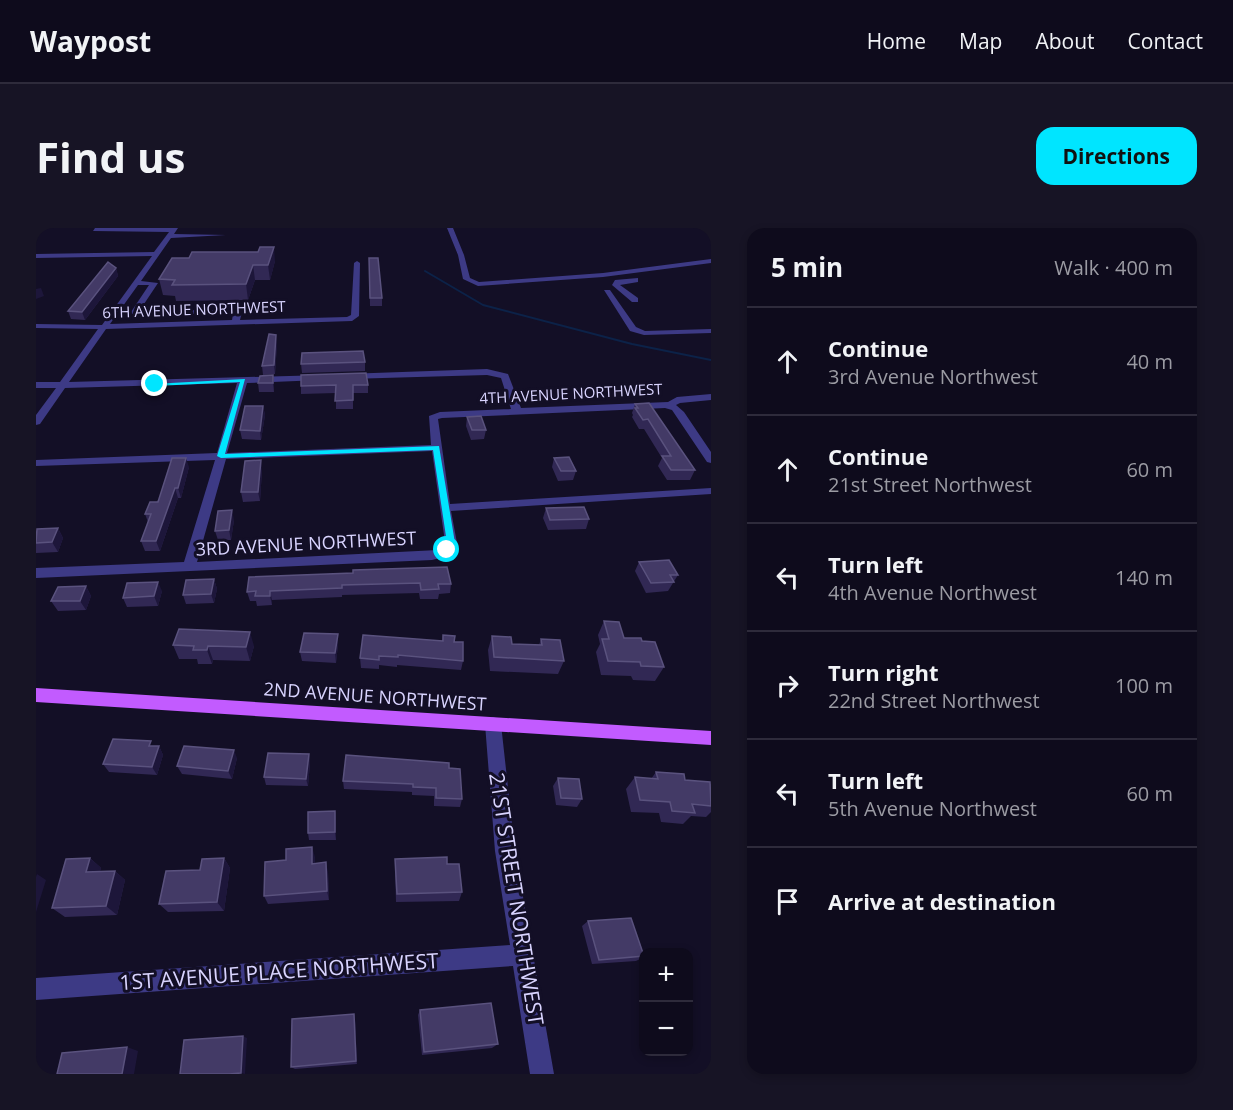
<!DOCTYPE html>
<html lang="en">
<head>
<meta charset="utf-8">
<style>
  :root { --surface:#0e0b1c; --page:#171425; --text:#f1f3f6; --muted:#9b9ba3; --line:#2e2b3b; --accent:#00e5ff }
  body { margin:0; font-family:"Open Sans",sans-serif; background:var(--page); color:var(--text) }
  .controls { position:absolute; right:18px; bottom:18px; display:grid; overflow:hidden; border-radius:12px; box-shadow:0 3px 9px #0003 }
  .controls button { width:54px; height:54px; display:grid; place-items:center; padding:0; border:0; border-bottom:2px solid var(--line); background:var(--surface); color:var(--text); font:30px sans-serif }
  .stop { position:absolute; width:18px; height:18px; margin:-14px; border:4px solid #00e5ff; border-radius:50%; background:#fff }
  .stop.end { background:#00e5ff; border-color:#fff; box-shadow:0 2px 6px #0008 }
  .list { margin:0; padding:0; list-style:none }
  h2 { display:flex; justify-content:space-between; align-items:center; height:78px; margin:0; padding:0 24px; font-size:26px }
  h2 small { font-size:20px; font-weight:400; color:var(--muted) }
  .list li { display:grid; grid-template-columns:39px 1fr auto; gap:18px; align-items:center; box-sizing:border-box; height:108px; padding:0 24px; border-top:2px solid var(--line) }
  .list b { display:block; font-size:22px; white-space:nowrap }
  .list p { margin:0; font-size:20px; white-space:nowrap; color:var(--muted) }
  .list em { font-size:20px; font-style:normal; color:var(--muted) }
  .icon { flex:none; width:33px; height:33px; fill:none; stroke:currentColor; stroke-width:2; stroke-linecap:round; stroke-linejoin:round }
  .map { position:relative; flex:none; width:675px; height:846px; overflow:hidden; border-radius:18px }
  header { display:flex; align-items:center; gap:36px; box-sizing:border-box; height:84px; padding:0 30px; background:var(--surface); border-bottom:2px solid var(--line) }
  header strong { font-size:28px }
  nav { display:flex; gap:33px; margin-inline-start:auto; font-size:21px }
  .intro { display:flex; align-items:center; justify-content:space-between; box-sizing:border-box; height:144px; padding:0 36px }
  h1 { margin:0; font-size:42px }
  .button { padding:15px 27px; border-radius:18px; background:var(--accent); color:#111; font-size:21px; font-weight:700 }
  main { display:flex; gap:36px; padding:0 36px }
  aside { flex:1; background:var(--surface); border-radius:18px; box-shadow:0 3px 9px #0003 }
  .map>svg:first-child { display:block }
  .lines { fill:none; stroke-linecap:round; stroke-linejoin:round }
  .stream { stroke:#0c2248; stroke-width:2 }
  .minor { fill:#3d3a85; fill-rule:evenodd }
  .major { fill:#c25bff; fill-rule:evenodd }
  .wall { fill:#312854 }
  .shaded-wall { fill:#1d163a }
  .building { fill:#433a66; stroke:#5a527e; stroke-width:1.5 }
  .route { fill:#00e5ff }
  .labels { text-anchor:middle; stroke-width:6; stroke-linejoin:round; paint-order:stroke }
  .far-street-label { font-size:15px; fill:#d9d4ff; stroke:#130f26 }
  .street-label { font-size:18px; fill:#d9d4ff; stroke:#130f26 }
  .near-street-label { font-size:21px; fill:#d9d4ff; stroke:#130f26 }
</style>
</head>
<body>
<header>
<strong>Waypost</strong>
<nav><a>Home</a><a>Map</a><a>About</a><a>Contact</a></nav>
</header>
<div class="intro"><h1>Find us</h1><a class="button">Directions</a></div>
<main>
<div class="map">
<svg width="675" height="846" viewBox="0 0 675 846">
  <rect width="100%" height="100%" fill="#130f26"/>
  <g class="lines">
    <path class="stream" d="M389,43L447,77L596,116L675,132"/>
    <path class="minor" d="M59,0H142L138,6L190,7L135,10L105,53L122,55L104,82H202L206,84L204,92L311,89L315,87L318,35L321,33L324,35L323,88L316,93L70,101L33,154L288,147L290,149L285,152L211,155L191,225L395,217L393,188L404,184L475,181L465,150L451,147L312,151L309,150V146L451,141L472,146L485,180L632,174L641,169L675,166V172L644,175L640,177L648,184L675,224V235L671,234L636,182L629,180L406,190L402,191L414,276L675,260V266L415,283L421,315L412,328L396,332L0,350V340L148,334L179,232L0,238V232L181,225L201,155L29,160L4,196L0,197V187L20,160H0V154H24L62,101L0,100V96L66,97L116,28L0,30V26L118,24L133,4L57,3ZM102,57H113L95,84L96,86H197L196,92L74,96ZM396,223L409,314L402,322L161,334L190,231Z
      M411,0H417L428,27L434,50L443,54L567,45L675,31V35L567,49L442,58L427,51L422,27Z
      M665,0H672L675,3V8Z
      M602,50V54L584,57L602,70V74H596L576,57L579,52Z
      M568,62H574L600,99L609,103L675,101V105L608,107L594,103Z
      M457,489L463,491L465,496L479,623L518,846H494L477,738L0,772V750L474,717L459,623L449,496L451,491Z"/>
    <path class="major" d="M0,460L675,503V517L0,474Z"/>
  </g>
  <path class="wall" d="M333,30L346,70V78H334Z
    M239,33L234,52H219L212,72L140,73L139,68L127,67L123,51Z
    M80,40L82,48L49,92L35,91L32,83Z
    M241,116L239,146L227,147L226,138Z
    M329,134V143L266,145L265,136Z
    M237,147L238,156V164H223L222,155Z
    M265,147L332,157V165H317V181H300V165L265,166Z
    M599,176L659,242L654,252H631L622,238L626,230L608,201H603L596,189L597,187L596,185Z
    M227,178L229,187L225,212L206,211L204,202Z
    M431,189L450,202L448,211L435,212L430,198Z
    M518,230L540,243L537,252L522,253L516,239Z
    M153,239L145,270H142L124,323H109L105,313L112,294L109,286Z
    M226,242L224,273L207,274L205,264Z
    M510,280L553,291L550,301L512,302L507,290Z
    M198,292L195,312H182L179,303Z
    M22,300L27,310L22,324L0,325V303Z
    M603,334L642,347L632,363L610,365L599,343Z
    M213,349L415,356L414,365L403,366L402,371H384L383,365L306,367V369L236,372V377L221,378L220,373H214L211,364Z
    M178,351L181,361L178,375L150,376L147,367Z
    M50,358L55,368L50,382L22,383L15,373Z
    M126,363L122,378L91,379L87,370Z
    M568,393L588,410L606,413L628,439L619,453L597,452L595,448L565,447L560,424L564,416L562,407Z
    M407,407L418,414L427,433L425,442L361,437V439L343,437V441L325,440L324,430L406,413Z
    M456,408L476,416L503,417L505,411L528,433L522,446L454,443L452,422Z
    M302,416L300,435L266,433L264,424Z
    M137,417L218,418L214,433L177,432L176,436H162L161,431H143Z
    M117,518H123L127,527L121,547L73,544L67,536Z
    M273,526L274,535L272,558L230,557L228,549Z
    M201,530L196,551L146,546L141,538Z
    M413,540L426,571L424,579L398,578V568L376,567V564L308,561L307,553Z
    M620,544L649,552L675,556V584L670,589L655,588L647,596L625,594L623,585L595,584L590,561L599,549L615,551Z
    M522,550L546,571L541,579L520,577L517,558Z
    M300,590V612H273L272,605Z
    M279,629V635L292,644L293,672L232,676L228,668L250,632Z
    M54,630L65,640L64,643H79L89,652L81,687L29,689L16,680Z
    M188,630L194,640L188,683L132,684L123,676L164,642Z
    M359,631L411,636L426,664L423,673L360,674L359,641Z
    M552,693L608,729L600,733L556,736L546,698Z
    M384,782L462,816L456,820L386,827L382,787Z
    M319,791L321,836L259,841L255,839Z"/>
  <path class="shaded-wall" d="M238,19L239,33L234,52L232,37Z
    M217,37L219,52L212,72L210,56Z
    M80,40L82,48L49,92L46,84Z
    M5,60L8,68L0,71V61Z
    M240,107L241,116L239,146L238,137Z
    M237,147L238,156V164L237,155Z
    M227,178L229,187L225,212L224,203Z
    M150,230L153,239L145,270L142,260Z
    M225,232L226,242L224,273L222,264Z
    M139,260L142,270L124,323L120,313Z
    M196,282L198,292L195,312L193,302Z
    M22,300L27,310L22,324L16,314Z
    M178,351L181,361L178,375L175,366Z
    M122,354L126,363L122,378L118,368Z
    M50,358L55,368L50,382L44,373Z
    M234,363L236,372V377L234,368Z
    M214,404L218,418L214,433L210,419Z
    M302,406V416L300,435L299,425Z
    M172,418L177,432L176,436L171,422Z
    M123,518L127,527L121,547L116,539Z
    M198,522L201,530L196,551L192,543Z
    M273,526L274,535L272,558L270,551Z
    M299,583L300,590V612L299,604Z
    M276,619L279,629V645L276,636Z
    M54,630L65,640L61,653L50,644Z
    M188,630L194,640L188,683L181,674Z
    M290,634L292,644L293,672L291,663Z
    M79,643L89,652L81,687L70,678Z
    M1,646L10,652L0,684V649Z
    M318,786L319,791L321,836L320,833Z
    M207,808L211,810L209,846L205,845Z
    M91,819L102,823L98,846H86Z"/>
  <path class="building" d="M224,19H238L232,37H217L210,56L136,57L139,52L123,51L136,30H153L156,24H222Z
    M333,30H342L346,70H334Z
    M72,34L80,40L46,84L32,83Z
    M233,106L240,107L238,137L226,138Z
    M327,123L329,134L265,136L266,125Z
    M330,145L332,157H317V172L299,173L300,157L265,158V147Z
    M237,147V155H222L224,148Z
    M613,175L659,242H635L626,228H635L612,191L607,192L599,180H602L599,176Z
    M209,178H227L224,203L204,202Z
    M445,188L450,202H436L431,189Z
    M533,229L540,243H525L518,230Z
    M136,230H150L142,260H139L120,313H105L115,286H109L114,274H122Z
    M225,232L222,264H205L209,233Z
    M548,279L553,291L514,292L510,280Z
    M196,282L193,302L179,303L182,283Z
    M22,300L16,314L0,315L1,301Z
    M633,332L642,347H634L638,354L615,355L603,334Z
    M411,339L415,356H402L403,361L385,362L384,355L306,357V360L234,363V368H219L220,363L211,364L213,349L317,345V342Z
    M178,351L175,366L147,367L150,352Z
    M122,354L118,368L87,370L91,355Z
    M50,358L44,373H15L22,359Z
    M568,393L583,394L588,410H605L606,413L619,414L628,439L605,438L604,434L572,433L566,411H573Z
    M143,401L214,404L210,419L172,418L171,422H157L158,418L137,417Z
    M268,405L302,406L299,425L264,424Z
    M327,407L407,413V407L419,408L418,414H427V433L362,427V429L343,428V432L324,430Z
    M456,408L475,409L476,416L506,417L505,411L524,412L528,433L458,429Z
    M77,511L115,513L113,518H123L116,539L67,536Z
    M148,518L198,522L192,543L141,538Z
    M232,525L273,526L270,551L228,549Z
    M310,527L413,535V540L424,541L426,571L400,570V560L377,559V556L307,553Z
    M620,544L648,546L649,552L674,554L675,578L656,576L659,585L636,583L634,574L604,572L599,549L622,551Z
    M522,550L543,551L546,571L525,570Z
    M299,583V604L272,605V584Z
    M276,619V636L290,634L291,663L228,668L229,634L250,632V621Z
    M411,629V636H423L426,664L361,666L359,631Z
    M54,630L50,644L79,643L70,678L16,680L30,631Z
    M188,630L181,674L123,676L130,643L164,642L166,631Z
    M595,690L608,728L563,732L552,693Z
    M455,775L462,816L388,824L384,782Z
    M318,786L320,833L255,839L256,791Z
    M207,808L205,845L193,846H144L148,812Z
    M91,819L86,846H21L26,825Z"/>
  <path class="route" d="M209,151L189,226L403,218L419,315L414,324L407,322L411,315L397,222L185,230L181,228L204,154L119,158L116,156Z"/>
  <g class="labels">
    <g class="far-street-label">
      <text transform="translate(158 82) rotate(-2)" y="5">6TH AVENUE NORTHWEST</text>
      <text transform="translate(535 166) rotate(-3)" y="5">4TH AVENUE NORTHWEST</text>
    </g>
    <g class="street-label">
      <text transform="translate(270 316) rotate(-3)" y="6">3RD AVENUE NORTHWEST</text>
      <text transform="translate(339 469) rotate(4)" y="6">2ND AVENUE NORTHWEST</text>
    </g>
    <g class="near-street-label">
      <text transform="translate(480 671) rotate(81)" y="7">21ST STREET NORTHWEST</text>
      <text transform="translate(243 744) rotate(-4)" y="7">1ST AVENUE PLACE NORTHWEST</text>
    </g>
  </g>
</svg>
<div class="controls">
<button>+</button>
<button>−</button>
</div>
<div class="stop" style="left:411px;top:322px"></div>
<div class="stop end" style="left:119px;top:156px"></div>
</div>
<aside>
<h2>5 min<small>Walk · 400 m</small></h2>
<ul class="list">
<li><svg class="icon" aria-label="ahead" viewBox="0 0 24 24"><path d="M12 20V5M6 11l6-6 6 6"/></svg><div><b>Continue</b><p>3rd Avenue Northwest</p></div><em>40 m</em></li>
<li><svg class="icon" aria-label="ahead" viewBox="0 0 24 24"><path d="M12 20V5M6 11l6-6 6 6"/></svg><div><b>Continue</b><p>21st Street Northwest</p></div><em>60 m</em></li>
<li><svg class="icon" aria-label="left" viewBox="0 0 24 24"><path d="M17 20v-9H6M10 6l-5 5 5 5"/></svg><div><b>Turn left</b><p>4th Avenue Northwest</p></div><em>140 m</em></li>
<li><svg class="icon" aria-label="right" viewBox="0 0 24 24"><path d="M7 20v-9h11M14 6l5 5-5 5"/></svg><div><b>Turn right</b><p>22nd Street Northwest</p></div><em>100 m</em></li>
<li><svg class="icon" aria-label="left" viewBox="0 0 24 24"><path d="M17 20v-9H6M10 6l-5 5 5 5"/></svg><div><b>Turn left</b><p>5th Avenue Northwest</p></div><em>60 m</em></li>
<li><svg class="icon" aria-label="arrive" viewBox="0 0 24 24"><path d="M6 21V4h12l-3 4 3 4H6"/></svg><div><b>Arrive at destination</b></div></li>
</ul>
</aside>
</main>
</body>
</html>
